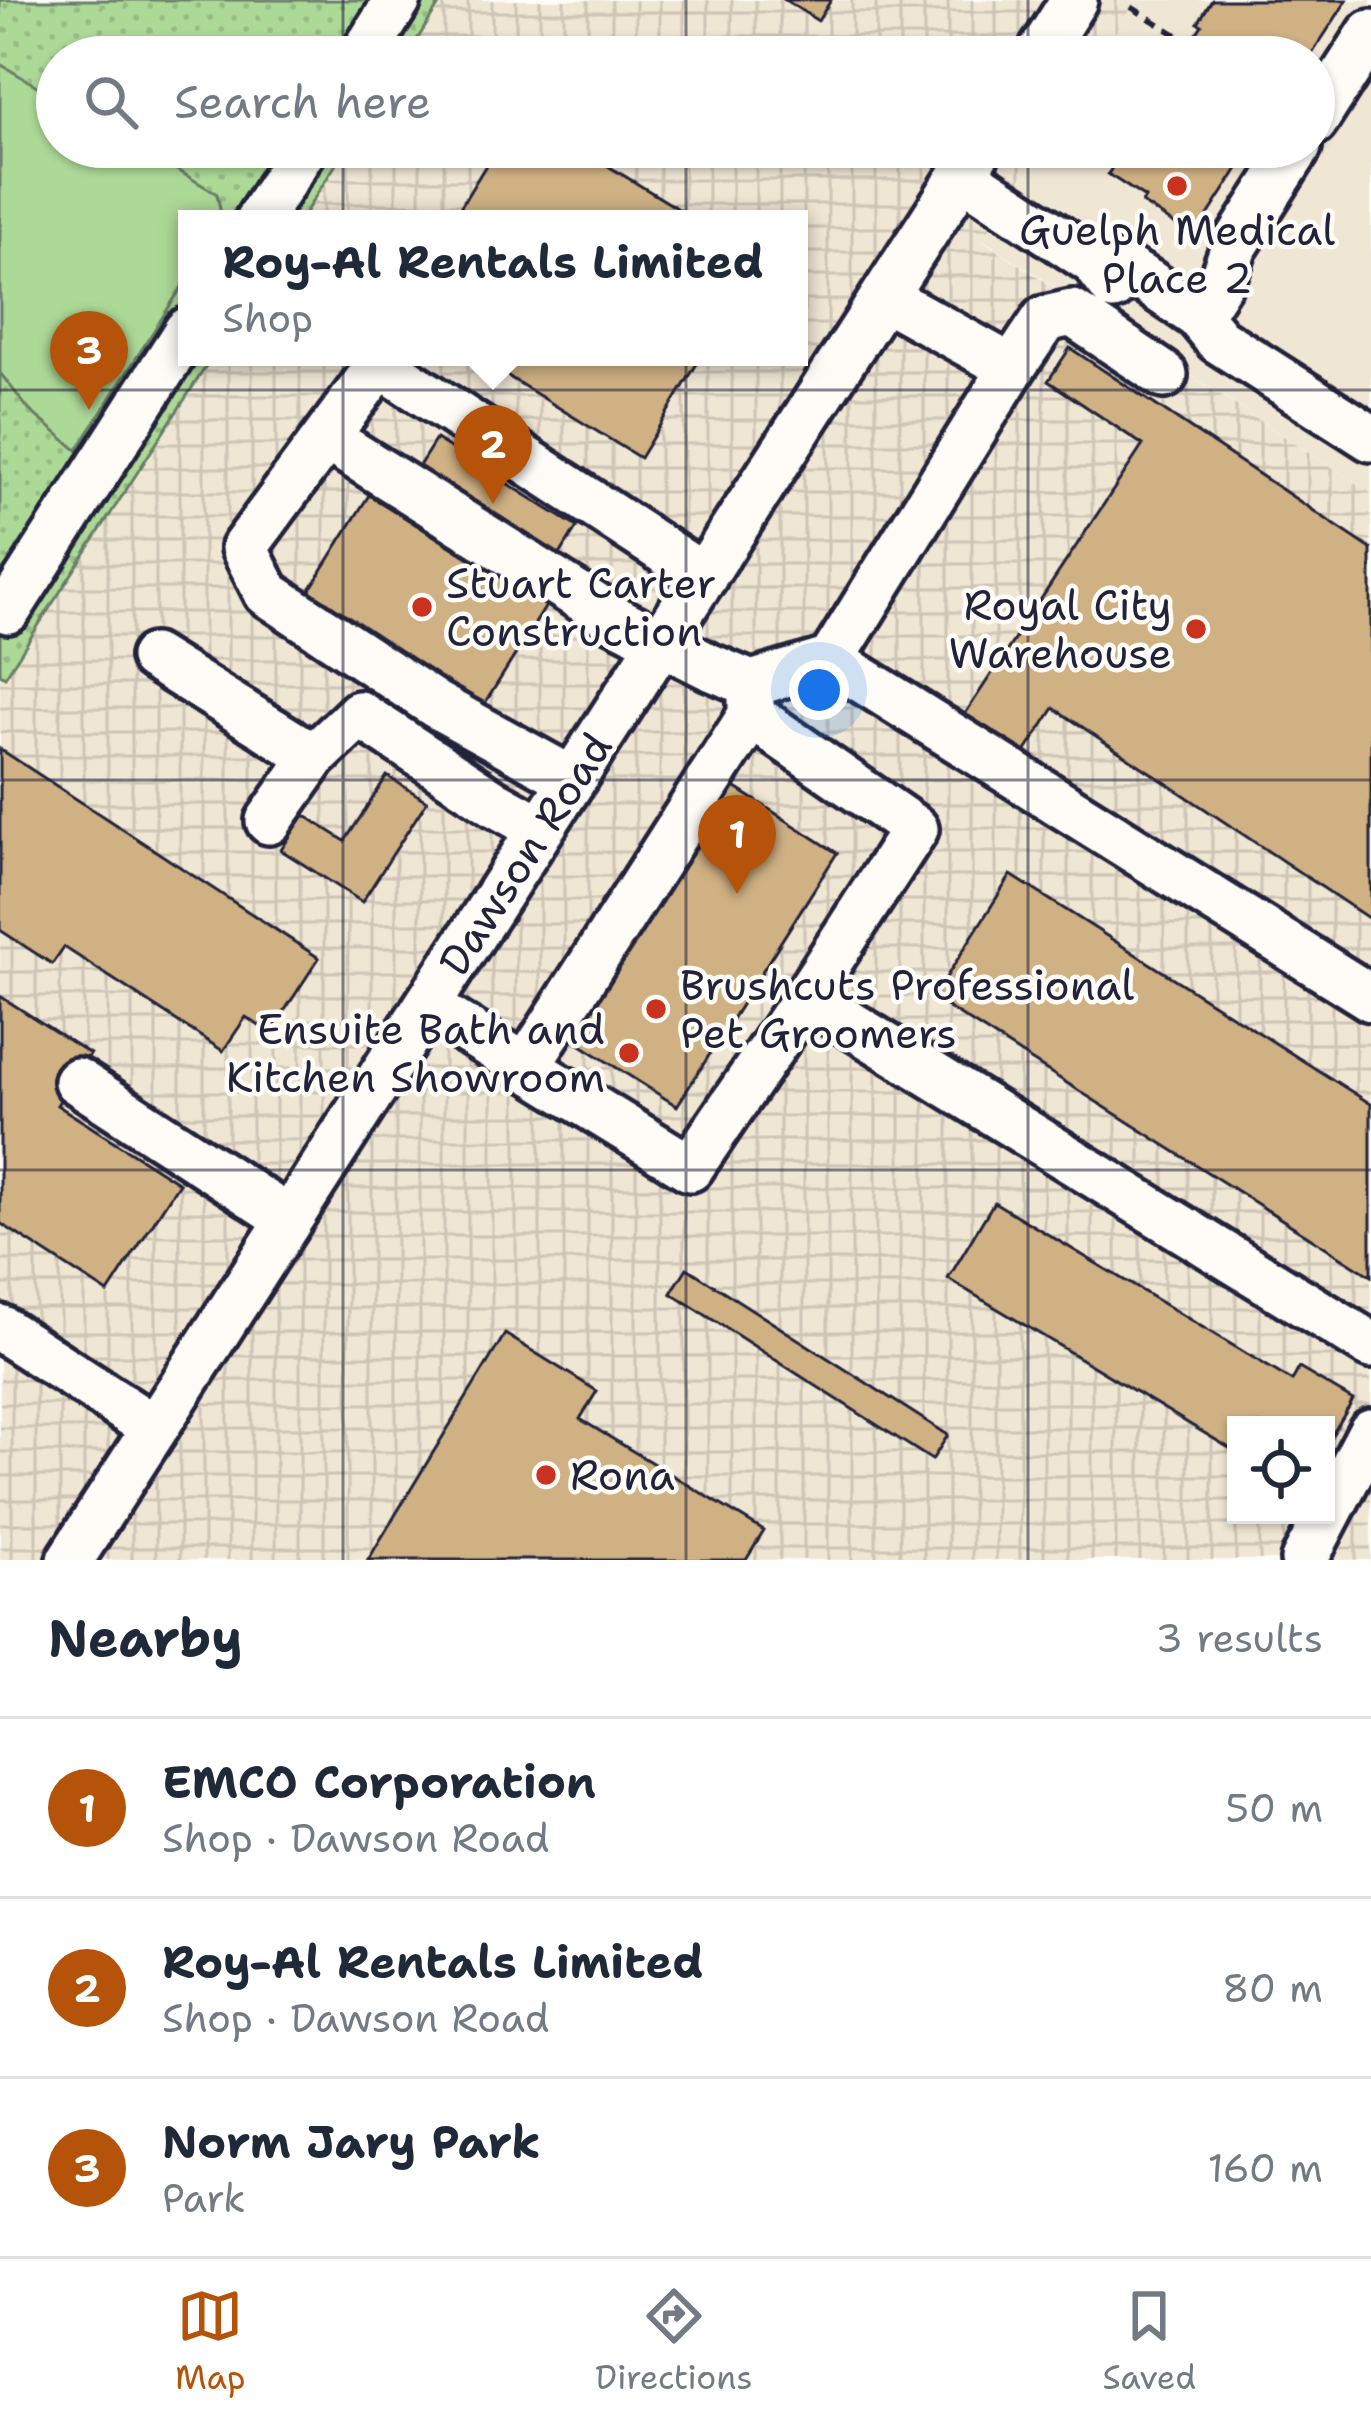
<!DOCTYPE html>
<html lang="en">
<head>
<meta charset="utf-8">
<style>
  :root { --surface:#fff; --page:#f6f6f7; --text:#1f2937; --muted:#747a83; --line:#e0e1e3; --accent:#b45309 }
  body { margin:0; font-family:"Shantell Sans",sans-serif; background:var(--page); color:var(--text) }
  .controls { position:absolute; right:36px; bottom:36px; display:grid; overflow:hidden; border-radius:0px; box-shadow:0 3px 9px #0004 }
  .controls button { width:108px; height:108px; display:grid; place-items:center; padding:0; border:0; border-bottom:3px solid var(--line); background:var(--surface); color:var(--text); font:60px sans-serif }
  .you { position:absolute; left:819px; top:690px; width:42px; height:42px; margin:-30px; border:9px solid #fff; border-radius:50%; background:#1a73e8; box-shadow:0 0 0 18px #1a73e833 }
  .badge { display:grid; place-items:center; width:78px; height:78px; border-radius:50%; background:var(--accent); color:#fff; font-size:39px; font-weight:700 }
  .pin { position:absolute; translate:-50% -99px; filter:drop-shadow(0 3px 6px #0008) }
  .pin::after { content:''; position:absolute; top:63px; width:42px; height:36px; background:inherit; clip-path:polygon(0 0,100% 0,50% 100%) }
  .popup { position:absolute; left:178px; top:210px; width:630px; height:156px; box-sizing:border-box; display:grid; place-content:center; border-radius:0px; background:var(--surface); filter:drop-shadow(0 3px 9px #0005); font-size:39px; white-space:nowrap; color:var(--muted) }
  .popup b { font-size:45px; color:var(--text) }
  .popup::after { content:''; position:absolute; left:50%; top:100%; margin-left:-24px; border:24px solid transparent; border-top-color:var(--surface) }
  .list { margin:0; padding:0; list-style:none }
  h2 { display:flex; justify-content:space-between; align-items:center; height:156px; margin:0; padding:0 48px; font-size:51px }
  h2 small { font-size:39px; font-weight:400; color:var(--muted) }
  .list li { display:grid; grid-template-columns:78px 1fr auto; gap:36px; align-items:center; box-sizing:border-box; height:180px; padding:0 48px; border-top:3px solid var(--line) }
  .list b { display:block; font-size:45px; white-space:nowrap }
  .list p { margin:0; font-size:39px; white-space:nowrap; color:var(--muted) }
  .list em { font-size:39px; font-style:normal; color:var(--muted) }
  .icon { flex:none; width:66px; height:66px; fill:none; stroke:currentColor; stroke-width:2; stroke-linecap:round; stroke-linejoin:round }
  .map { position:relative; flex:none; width:1371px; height:1560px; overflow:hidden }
  .search { position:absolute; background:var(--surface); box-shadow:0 3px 9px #0004; left:36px; right:36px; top:36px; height:132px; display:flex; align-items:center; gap:30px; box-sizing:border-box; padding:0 42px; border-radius:66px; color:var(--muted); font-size:45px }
  .sheet { height:696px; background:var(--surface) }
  nav { display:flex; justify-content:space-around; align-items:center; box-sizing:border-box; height:168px; border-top:3px solid var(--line); background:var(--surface); font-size:33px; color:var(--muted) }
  nav a { display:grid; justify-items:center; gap:6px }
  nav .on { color:var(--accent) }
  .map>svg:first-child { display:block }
  .built { fill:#f0e6d4 }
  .industrial { fill:url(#industrial-grid); fill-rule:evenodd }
  .park { fill:url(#park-dots); stroke:#687e69; stroke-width:3 }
  .pitch { fill:#add997; stroke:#687e69; stroke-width:3 }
  .building { fill:#d0b184; stroke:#22223b; stroke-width:3 }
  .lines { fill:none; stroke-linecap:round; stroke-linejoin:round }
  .minor-casing { stroke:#22223b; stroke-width:54 }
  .path { stroke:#22223b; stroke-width:6; stroke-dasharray:12 9; stroke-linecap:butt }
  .minor { stroke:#fdfcf7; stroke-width:45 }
  .grid { fill:none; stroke:#22223b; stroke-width:3; stroke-opacity:0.55 }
  .poi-dot { fill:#c8321e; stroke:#fdfcf7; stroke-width:4.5 }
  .labels { text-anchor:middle; stroke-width:9; stroke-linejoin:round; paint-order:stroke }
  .poi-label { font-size:42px; fill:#22223b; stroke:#fdfcf7; text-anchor:start }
  .street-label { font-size:42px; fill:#22223b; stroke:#fdfcf7 }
</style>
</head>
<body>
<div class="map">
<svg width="1371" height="1560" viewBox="0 0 1371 1560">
  <defs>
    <pattern id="industrial-grid" width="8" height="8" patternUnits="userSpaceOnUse" patternTransform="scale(3)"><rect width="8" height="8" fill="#f0e6d4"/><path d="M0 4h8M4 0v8" fill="none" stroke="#cec5b7"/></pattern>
    <pattern id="park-dots" width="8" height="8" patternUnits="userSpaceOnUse" patternTransform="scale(3)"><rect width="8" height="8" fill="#add997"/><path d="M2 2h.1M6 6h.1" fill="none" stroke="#95ba83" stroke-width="1.8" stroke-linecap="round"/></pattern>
  </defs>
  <rect width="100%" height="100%" fill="#fdfcf7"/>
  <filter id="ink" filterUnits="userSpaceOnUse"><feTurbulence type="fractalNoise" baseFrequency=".00833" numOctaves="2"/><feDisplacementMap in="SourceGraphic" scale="24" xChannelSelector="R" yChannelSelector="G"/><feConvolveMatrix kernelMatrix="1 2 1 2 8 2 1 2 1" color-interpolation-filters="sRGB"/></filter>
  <g filter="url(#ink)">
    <path class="built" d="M1136,0H1371V493L982,239L1041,147H1314V57H1099Z"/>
    <path class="industrial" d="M442,0H1136L1099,57H406Z
      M347,147H1041L982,240L1371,493V1560H0V674L6,676L212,357H799V219H301ZM1236,1425H1326V1515H1236Z"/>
    <path class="park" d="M0,0H442L406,57H57V147H347L301,219H187V357H212L5,677L0,674Z"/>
    <path class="pitch" d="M0,64L57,98V147H139L217,194L222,219H187V279L77,450L30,411L0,373Z"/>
    <path class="building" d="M785,0H831L818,21Z
      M1212,0H1347L1310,57H1181L1202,25L1198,23Z
      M497,147H577L690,216L688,219H453Z
      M1117,147H1252L1194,237L1142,203L1145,198L1108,174L1120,155L1114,152Z
      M1070,348L1371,549V920L1054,708L1022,757L963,717L1143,445L1048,381Z
      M477,357H701L640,458Z
      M436,439L577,527L551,569L410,480Z
      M369,495L546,606L475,719L299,607Z
      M0,749L319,958L270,1033L246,1017L223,1051L64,947L52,964L0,930Z
      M387,776L427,801L362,902L281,850L304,815L345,841Z
      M733,786L837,853L677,1106L573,1040Z
      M1011,875L1371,1104V1276L933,998Z
      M0,996L90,1054L57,1105L179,1183L108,1293L0,1223Z
      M994,1202L1292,1381L1299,1368L1353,1400L1326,1445V1425H1236V1452L948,1279Z
      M687,1268L948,1435L932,1460L671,1293Z
      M505,1334L597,1391L580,1419L764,1531L746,1560H368Z"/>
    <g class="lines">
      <defs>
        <path id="minor" d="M362,57L398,0
          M1038,57L1074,0
          M1314,122L1371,33
          M962,175L1094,262L1113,287
          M259,219L305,147
          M1094,262L1126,269L1148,282L1198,316L1218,340L1371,438
          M1198,316L1223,277L1234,247L1298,147
          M1012,368L1045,319L1072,313L1164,375
          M327,438L615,619L708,666L751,684L831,660L1012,368L884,297
          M0,605L8,610L187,331
          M153,657L314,757L359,714L496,804L541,829
          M831,660L1371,998
          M751,684V715L915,829L806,997
          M572,780L436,705L267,593L244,548L380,364L704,577
          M269,821L314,757
          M427,1006L690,1168L806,997L1371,1345
          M526,1067L751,715
          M77,1081L289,1219
          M0,1328L154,1428
          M70,1560L980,147
          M1304,1560L1371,1432"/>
      </defs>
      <use href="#minor" class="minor-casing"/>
      <path class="path" d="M1131,7L1190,43"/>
      <use href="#minor" class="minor"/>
    </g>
  </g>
  <path class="grid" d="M343,0V57M686,0V57M1028,0V57M343,147V1560M686,147V1560M1028,147V1560M0,390H1371M0,780H1371M0,1170H1371"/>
  <g class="poi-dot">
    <circle cx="1177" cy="186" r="12"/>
    <circle cx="422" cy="607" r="12"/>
    <circle cx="1196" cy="629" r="12"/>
    <circle cx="656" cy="1009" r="12"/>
    <circle cx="629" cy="1053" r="12"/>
    <circle cx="546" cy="1475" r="12"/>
  </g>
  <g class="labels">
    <g class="poi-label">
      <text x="1177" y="245" text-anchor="middle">Guelph Medical<tspan x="1177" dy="48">Place 2</tspan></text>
      <text x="446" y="598">Stuart Carter<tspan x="446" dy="48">Construction</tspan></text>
      <text x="1172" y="620" text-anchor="end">Royal City<tspan x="1172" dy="48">Warehouse</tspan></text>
      <text x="680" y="1000">Brushcuts Professional<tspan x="680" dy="48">Pet Groomers</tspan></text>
      <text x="605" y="1044" text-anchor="end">Ensuite Bath and<tspan x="605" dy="48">Kitchen Showroom</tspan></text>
      <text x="570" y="1490">Rona</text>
    </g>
    <g class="street-label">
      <text transform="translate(525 854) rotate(-57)" y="15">Dawson Road</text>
    </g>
  </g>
</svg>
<div class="controls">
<button><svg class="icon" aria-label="locate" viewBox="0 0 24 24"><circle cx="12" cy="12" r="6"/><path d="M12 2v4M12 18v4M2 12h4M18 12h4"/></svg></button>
</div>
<div class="you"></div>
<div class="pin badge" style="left:737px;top:894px">1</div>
<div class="pin badge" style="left:493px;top:504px">2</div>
<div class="popup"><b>Roy-Al Rentals Limited</b>Shop</div>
<div class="pin badge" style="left:89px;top:410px">3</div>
<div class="search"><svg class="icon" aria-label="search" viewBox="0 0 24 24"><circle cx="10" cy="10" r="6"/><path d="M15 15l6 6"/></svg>Search here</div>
</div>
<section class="sheet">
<h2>Nearby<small>3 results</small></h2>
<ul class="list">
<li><span class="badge">1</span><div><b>EMCO Corporation</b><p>Shop · Dawson Road</p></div><em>50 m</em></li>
<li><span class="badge">2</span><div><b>Roy-Al Rentals Limited</b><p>Shop · Dawson Road</p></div><em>80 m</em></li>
<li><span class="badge">3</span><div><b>Norm Jary Park</b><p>Park</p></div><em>160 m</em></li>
</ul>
</section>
<nav>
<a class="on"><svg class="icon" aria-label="map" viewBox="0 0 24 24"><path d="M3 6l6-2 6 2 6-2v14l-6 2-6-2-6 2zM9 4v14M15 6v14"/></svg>Map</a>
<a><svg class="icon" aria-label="directions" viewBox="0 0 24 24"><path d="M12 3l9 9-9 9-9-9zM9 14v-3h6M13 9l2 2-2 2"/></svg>Directions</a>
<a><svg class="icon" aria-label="saved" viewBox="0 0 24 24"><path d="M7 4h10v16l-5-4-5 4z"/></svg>Saved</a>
</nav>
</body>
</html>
